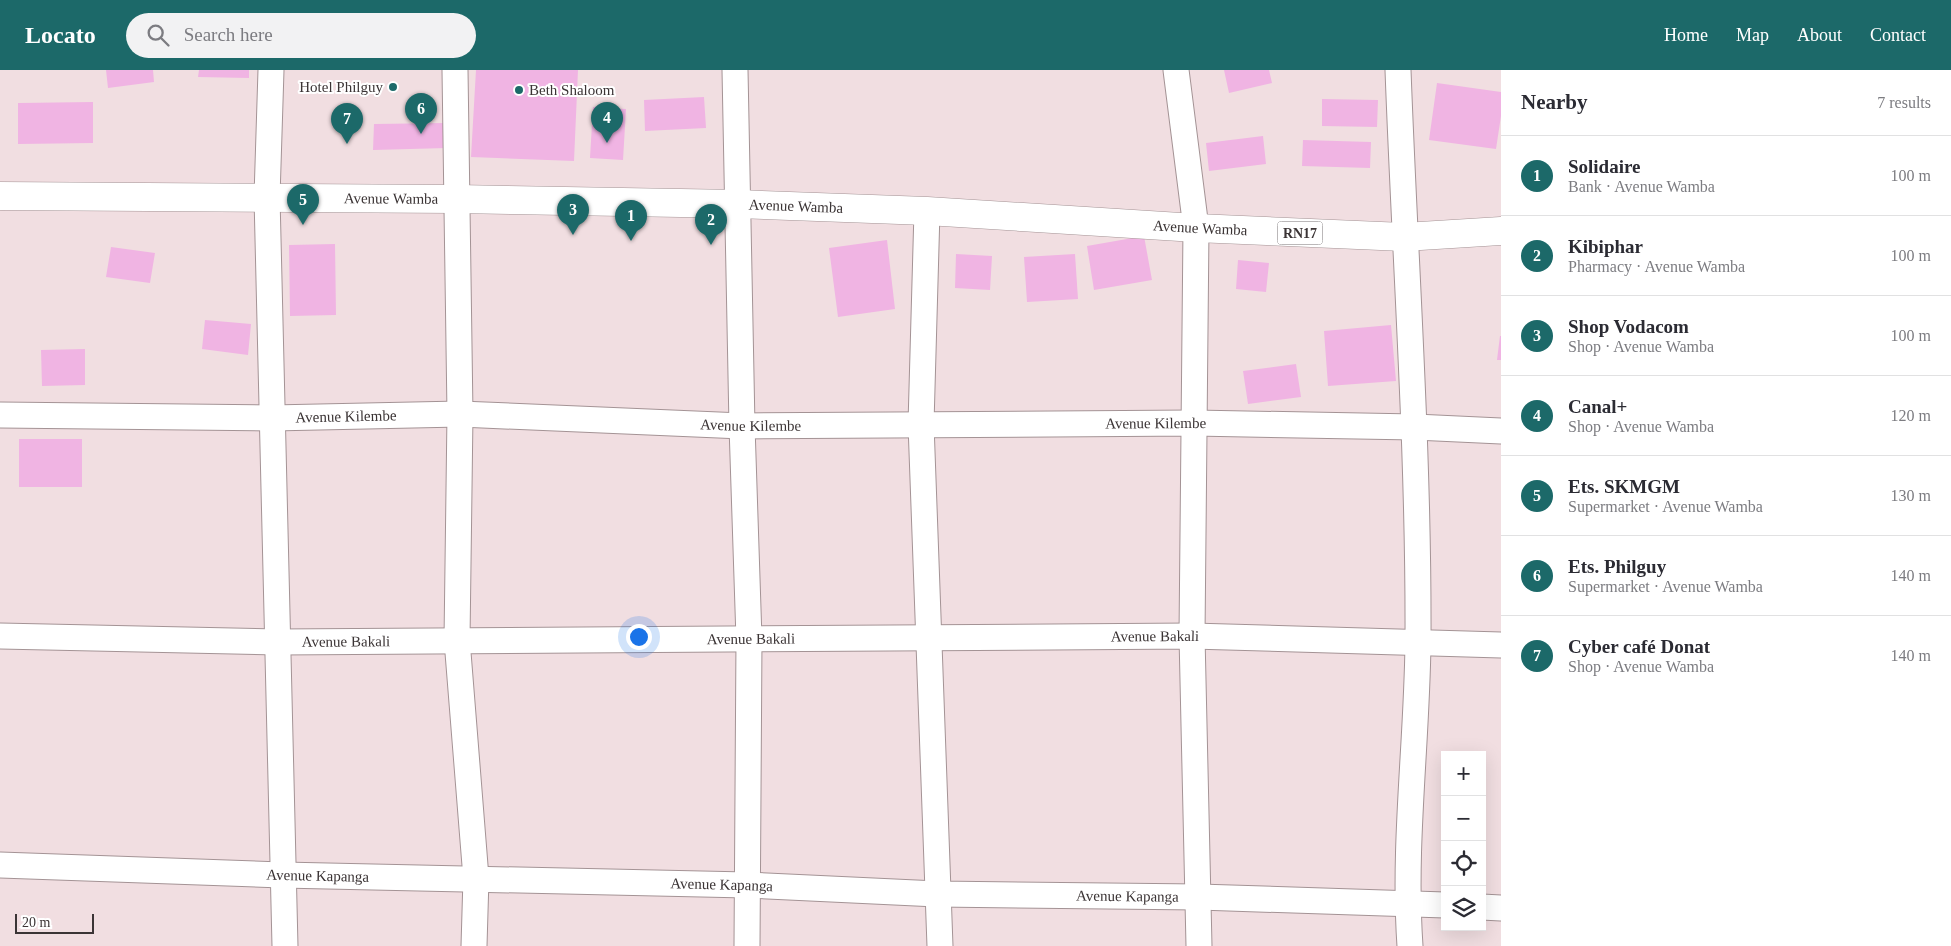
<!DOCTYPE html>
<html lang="en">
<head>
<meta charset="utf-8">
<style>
  :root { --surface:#fff; --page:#f2f2f3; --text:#2b2b33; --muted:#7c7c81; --line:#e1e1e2; --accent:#1c6969 }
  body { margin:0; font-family:Georgia,serif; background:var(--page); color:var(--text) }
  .controls { position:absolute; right:15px; bottom:15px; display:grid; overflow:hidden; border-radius:0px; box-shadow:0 5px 20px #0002 }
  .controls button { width:45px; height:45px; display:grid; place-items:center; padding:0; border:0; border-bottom:1px solid var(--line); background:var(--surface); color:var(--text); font:25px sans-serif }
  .scale { position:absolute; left:15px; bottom:12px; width:79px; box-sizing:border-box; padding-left:5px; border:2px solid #3b3435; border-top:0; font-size:14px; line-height:18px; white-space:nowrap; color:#3b3435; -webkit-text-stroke:4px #fff; paint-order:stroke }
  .you { position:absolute; left:638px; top:566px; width:18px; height:18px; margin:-12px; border:4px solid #fff; border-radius:50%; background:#1a73e8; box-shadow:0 0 0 8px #1a73e833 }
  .badge { display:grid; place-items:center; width:32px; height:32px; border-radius:50%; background:var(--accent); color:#fff; font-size:16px; font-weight:700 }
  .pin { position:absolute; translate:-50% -41px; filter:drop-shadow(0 1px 2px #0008) }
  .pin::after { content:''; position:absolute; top:26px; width:18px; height:15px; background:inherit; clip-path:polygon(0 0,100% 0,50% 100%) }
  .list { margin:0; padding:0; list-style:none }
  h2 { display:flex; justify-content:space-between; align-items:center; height:65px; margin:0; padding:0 20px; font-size:21px }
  h2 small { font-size:16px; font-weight:400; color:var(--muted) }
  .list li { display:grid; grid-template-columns:32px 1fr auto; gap:15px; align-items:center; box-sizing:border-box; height:80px; padding:0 20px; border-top:1px solid var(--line) }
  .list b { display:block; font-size:19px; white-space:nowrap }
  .list p { margin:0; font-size:16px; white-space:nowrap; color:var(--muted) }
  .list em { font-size:16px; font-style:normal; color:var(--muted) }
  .icon { flex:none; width:28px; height:28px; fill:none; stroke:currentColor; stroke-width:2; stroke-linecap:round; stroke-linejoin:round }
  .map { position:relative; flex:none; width:1501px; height:876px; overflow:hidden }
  header { display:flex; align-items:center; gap:30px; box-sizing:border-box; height:70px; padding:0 25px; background:var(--accent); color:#fff }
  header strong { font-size:24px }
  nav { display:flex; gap:28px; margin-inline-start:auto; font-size:18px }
  .search { width:350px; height:45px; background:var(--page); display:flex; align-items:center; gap:12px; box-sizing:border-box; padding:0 18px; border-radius:28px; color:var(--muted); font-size:19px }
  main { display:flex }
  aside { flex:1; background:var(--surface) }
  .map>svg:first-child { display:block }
  .building { fill:#f0b4e3 }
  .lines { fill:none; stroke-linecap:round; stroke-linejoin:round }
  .minor-casing { stroke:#a49395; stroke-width:27 }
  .primary-casing { stroke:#a49395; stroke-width:29 }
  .minor { stroke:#fff; stroke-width:25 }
  .primary { stroke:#fff; stroke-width:28 }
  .poi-dot { fill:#1c6969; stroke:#fff; stroke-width:2 }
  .labels { text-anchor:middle; stroke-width:4; stroke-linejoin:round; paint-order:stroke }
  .shield { fill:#fff; stroke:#767172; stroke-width:1 }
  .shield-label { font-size:14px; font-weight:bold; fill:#3b3435 }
  .poi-label { font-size:15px; fill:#3b3435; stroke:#fff; text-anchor:end }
  .street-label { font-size:15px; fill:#3b3435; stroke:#fff }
</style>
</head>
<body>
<header>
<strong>Locato</strong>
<div class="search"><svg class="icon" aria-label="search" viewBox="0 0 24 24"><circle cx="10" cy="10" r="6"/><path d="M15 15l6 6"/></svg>Search here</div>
<nav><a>Home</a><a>Map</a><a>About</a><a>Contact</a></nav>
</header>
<main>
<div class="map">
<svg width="1501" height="876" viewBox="0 0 1501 876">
  <rect width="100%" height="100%" fill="#f1dee1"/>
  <path class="building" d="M106,0H153L154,12L108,18Z
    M199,0H249V8L198,7Z
    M476,0H578L574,91L471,87Z
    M1224,0H1269L1272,13L1229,23Z
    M1437,13L1501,22V46L1496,79L1429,70Z
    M704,27L706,58L645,61L644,30Z
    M1322,29L1378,30L1377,57L1322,56Z
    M93,32V73L18,74V33Z
    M593,37L626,39L623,90L590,88Z
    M446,53L447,78L373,80L374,54Z
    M1263,66L1266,94L1209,101L1206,73Z
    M1303,70L1371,72L1370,98L1302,96Z
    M1144,166L1152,210L1094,220L1087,176Z
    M887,170L895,239L838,247L829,178Z
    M335,174L336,245L290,246L289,175Z
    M111,177L155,183L150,213L106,207Z
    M956,184L992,186L990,220L955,218Z
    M1075,184L1078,229L1027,232L1024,187Z
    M1238,190L1269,193L1266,222L1236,219Z
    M205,250L251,254L248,285L202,279Z
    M1391,255L1396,311L1328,316L1324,261Z
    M1500,266H1501V290H1497Z
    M85,279V315L42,316L41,280Z
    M1296,294L1301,327L1248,334L1243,301Z
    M19,369H82V417H19Z"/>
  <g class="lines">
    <defs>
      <g id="minor">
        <path d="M271,0L267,127L285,876"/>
        <path d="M455,0L460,344L457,570L476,808L474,876"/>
        <path d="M735,0L742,356L749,569L747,876"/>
        <path d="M1176,0L1196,158L1192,566L1199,876"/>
        <path d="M1398,0C1405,191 1419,381 1418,572C1417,673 1403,775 1410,876"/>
        <path d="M927,141L921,354L940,876"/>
        <path id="s1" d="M0,345L272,348L460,344L742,356L1194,353L1415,357L1501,361"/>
        <path id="s2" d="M0,566L278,572L1192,566L1501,575"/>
        <path id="s3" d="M0,795L282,805L747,815L937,824L1199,827L1445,835"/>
        <path d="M1482,837L1501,838"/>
      </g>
      <g id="primary">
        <path id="s4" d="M0,126L456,129L738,134L927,141L1196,158L1404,167L1501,161"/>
      </g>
    </defs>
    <use href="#minor" class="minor-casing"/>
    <use href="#primary" class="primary-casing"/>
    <use href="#minor" class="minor"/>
    <use href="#primary" class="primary"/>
  </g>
  <g class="poi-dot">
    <circle cx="393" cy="17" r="5"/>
    <circle cx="519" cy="20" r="5"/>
  </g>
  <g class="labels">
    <rect class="shield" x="1277.5" y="151.5" width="45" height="23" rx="4"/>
    <g class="shield-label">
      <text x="1300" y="168">RN17</text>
    </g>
    <g class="poi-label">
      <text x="383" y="22">Hotel Philguy</text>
      <text x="529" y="25" text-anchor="start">Beth Shaloom</text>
    </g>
    <g class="street-label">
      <text dy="5" stroke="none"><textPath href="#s4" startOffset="391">Avenue Wamba</textPath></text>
      <text dy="5" stroke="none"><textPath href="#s4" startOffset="796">Avenue Wamba</textPath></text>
      <text dy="5" stroke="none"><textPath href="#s4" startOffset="1201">Avenue Wamba</textPath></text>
      <text dy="5" stroke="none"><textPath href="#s1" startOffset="346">Avenue Kilembe</textPath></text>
      <text dy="5" stroke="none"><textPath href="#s1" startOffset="1156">Avenue Kilembe</textPath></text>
      <text dy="5" stroke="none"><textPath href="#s1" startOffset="751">Avenue Kilembe</textPath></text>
      <text dy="5" stroke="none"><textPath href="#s2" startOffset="1155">Avenue Bakali</textPath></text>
      <text dy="5" stroke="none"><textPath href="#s2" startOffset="751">Avenue Bakali</textPath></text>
      <text dy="5" stroke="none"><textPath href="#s2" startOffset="346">Avenue Bakali</textPath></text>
      <text dy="5" stroke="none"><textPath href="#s3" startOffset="318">Avenue Kapanga</textPath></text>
      <text dy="5" stroke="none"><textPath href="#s3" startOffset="722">Avenue Kapanga</textPath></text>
      <text dy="5" stroke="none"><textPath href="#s3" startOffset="1128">Avenue Kapanga</textPath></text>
    </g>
  </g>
</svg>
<div class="controls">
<button>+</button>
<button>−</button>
<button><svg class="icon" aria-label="locate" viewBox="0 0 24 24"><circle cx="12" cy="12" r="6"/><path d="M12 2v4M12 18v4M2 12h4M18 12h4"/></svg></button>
<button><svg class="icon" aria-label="layers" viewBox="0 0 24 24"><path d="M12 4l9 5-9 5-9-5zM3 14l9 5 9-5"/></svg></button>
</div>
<div class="scale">20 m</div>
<div class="you"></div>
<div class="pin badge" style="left:631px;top:171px">1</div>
<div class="pin badge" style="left:711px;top:175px">2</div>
<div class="pin badge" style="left:573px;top:165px">3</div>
<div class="pin badge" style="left:607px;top:73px">4</div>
<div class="pin badge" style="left:303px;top:155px">5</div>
<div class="pin badge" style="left:421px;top:64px">6</div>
<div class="pin badge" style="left:347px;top:74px">7</div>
</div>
<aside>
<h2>Nearby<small>7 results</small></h2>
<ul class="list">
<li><span class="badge">1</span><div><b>Solidaire</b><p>Bank · Avenue Wamba</p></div><em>100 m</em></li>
<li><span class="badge">2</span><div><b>Kibiphar</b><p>Pharmacy · Avenue Wamba</p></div><em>100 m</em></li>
<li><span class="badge">3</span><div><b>Shop Vodacom</b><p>Shop · Avenue Wamba</p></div><em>100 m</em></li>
<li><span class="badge">4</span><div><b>Canal+</b><p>Shop · Avenue Wamba</p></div><em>120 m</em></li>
<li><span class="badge">5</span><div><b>Ets. SKMGM</b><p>Supermarket · Avenue Wamba</p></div><em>130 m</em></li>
<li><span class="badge">6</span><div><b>Ets. Philguy</b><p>Supermarket · Avenue Wamba</p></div><em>140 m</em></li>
<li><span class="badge">7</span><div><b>Cyber café Donat</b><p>Shop · Avenue Wamba</p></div><em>140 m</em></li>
</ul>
</aside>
</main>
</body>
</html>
